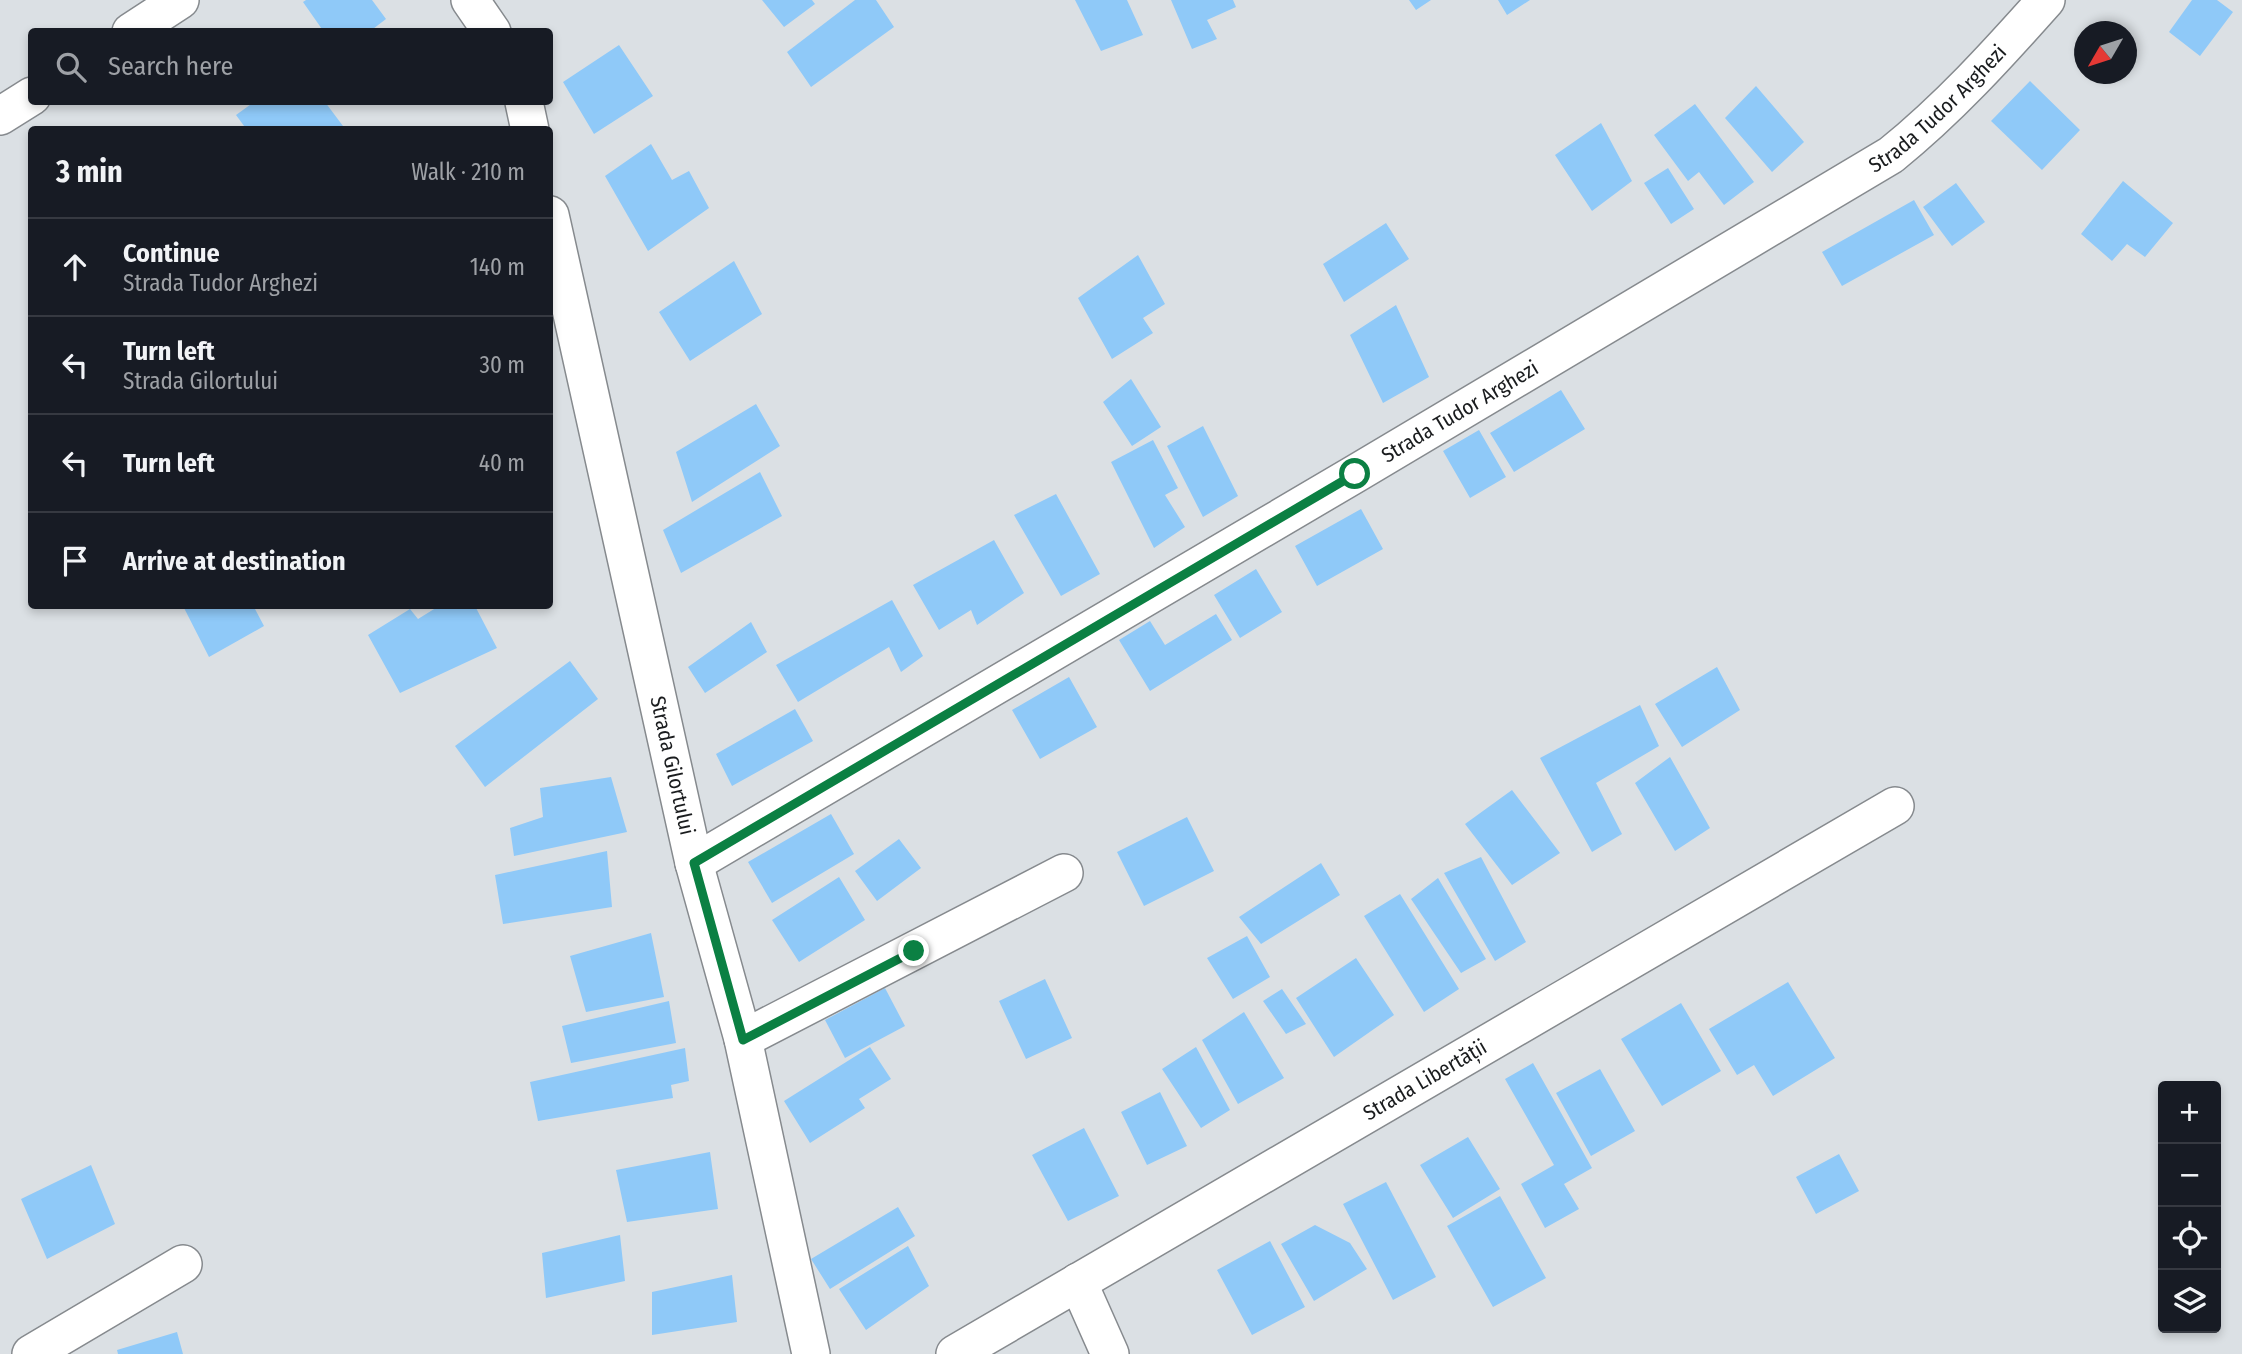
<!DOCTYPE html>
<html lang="en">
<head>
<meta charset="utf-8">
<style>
  :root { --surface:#171b24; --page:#20242c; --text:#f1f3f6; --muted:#9ea1a6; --line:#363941 }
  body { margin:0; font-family:"Fira Sans Condensed",sans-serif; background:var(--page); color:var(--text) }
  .controls { position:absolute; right:21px; bottom:21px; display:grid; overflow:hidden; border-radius:7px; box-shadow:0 4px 10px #0003 }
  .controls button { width:63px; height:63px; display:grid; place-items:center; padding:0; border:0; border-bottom:2px solid var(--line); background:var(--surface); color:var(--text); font:35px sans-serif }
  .compass { position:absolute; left:2074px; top:21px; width:63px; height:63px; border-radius:50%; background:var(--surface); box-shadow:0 4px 10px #0003; rotate:231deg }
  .stop { position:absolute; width:21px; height:21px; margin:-16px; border:5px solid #0b8043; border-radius:50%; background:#fff }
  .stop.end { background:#0b8043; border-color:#fff; box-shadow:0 2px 7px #0008 }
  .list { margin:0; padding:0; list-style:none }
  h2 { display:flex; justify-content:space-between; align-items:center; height:91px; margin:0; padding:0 28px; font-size:30px }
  h2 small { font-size:23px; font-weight:400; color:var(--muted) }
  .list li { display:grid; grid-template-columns:46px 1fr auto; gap:21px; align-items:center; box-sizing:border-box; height:98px; padding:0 28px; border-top:2px solid var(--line) }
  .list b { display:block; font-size:26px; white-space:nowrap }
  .list p { margin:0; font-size:23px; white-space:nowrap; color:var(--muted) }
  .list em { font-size:23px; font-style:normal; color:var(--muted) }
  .icon { flex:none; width:38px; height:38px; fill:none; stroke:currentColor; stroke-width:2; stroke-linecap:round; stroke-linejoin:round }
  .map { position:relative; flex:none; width:2242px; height:1354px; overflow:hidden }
  .search { position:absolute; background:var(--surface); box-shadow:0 4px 10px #0003; left:28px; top:28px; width:525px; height:77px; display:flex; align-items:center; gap:18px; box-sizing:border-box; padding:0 24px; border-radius:7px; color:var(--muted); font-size:26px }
  .panel { position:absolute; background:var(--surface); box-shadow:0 4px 10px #0003; left:28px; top:126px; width:525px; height:483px; border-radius:7px }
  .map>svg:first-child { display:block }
  .building { fill:#8fc9f8 }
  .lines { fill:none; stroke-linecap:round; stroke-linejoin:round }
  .street-casing { stroke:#868a8e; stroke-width:40 }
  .street { stroke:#fff; stroke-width:37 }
  .route { stroke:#0b8043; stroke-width:9 }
  .labels { text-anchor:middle; stroke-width:7; stroke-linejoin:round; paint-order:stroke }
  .street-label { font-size:21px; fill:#1a1c1e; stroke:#dbe0e4 }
</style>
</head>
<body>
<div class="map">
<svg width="2242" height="1354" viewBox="0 0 2242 1354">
  <rect width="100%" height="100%" fill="#dbe0e4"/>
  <path class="building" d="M306,0H372L386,19L369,32H324L303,2Z
    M762,0H812L815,4L784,27Z
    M855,0H876L894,27L811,87L787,52Z
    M1075,0H1127L1143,35L1101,51Z
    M1171,0H1233L1236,7L1207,20L1217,39L1192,49Z
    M1409,0H1431L1416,10Z
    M1498,0H1530L1507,15Z
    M2192,0H2217L2233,12L2200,56L2169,32Z
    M619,45L653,96L594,134L563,82Z
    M2030,81L2080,130L2042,170L1991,121Z
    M1756,86L1804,142L1772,172L1725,118Z
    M254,102H325L346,130H247L236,115Z
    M1695,104L1754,182L1724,205L1699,172L1688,181L1654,135Z
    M1601,123L1632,181L1592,211L1555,155Z
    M651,144L672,180L689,171L709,208L648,251L605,176Z
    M1668,168L1694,209L1671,224L1644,183Z
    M2123,181L2173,223L2145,257L2127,244L2112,261L2081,234Z
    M1956,183L1985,222L1952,246L1923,207Z
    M1914,200L1934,235L1842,286L1822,252Z
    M1386,223L1409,259L1344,302L1323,264Z
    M1138,255L1165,304L1143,318L1153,333L1112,359L1078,298Z
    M734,261L762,314L690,361L659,312Z
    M1396,305L1429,377L1383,403L1350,335Z
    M1131,379L1161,427L1132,446L1103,402Z
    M1561,390L1585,429L1514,472L1490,433Z
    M756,404L780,446L692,502L676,452Z
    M1203,426L1238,496L1203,517L1167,446Z
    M1479,430L1506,477L1470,498L1443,451Z
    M1153,440L1178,488L1165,495L1185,527L1154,548L1111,462Z
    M760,472L782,516L681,573L663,530Z
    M1056,494L1100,574L1061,596L1014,515Z
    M1361,509L1383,549L1317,586L1295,546Z
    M994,540L1024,593L977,625L971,610L939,630L913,585Z
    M1256,569L1282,612L1240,638L1214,595Z
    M892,600L923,656L901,672L889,647L798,702L776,665Z
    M183,606H263L255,609L264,626L209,657Z
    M439,606H475L497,648L400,693L368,635L410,609L418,619Z
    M1216,614L1232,640L1150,691L1119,640L1150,621L1165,645Z
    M751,622L767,652L705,693L688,667Z
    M570,661L598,699L485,787L455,746Z
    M1717,667L1740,710L1682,747L1655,704Z
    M1069,677L1097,727L1040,759L1012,710Z
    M1640,705L1659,746L1596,783L1622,834L1592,852L1540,758Z
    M795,709L813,741L732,786L716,754Z
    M1670,757L1710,828L1675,851L1635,783Z
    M611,777L627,832L514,856L510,828L543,817L540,788Z
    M1512,790L1560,853L1512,885L1465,824Z
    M831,814L854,854L772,903L748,862Z
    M1187,817L1214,871L1144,906L1117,852Z
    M899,839L921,868L877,901L855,871Z
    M607,851L612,907L503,924L495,875Z
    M1481,857L1526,942L1495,961L1444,873Z
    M1321,863L1340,895L1261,944L1239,917Z
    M839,877L865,920L799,962L772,920Z
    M1438,878L1486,959L1461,973L1411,899Z
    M1400,894L1459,989L1424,1012L1364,916Z
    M651,933L664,997L586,1012L570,956Z
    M1247,936L1270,977L1233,999L1207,958Z
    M1356,958L1394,1015L1334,1057L1296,998Z
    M1045,979L1072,1038L1026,1059L999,1001Z
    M1788,982L1835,1058L1773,1096L1754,1065L1737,1075L1709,1029Z
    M885,988L905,1026L845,1058L825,1020Z
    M1282,989L1306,1024L1286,1034L1263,1001Z
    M669,1001L676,1043L571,1063L562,1026Z
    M1681,1003L1721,1071L1662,1106L1621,1039Z
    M1244,1012L1284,1078L1238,1104L1202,1040Z
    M870,1047L891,1079L859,1099L865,1108L810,1143L784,1101Z
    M1196,1047L1230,1110L1201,1128L1162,1069Z
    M685,1048L689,1081L671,1085L673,1098L538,1121L530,1082Z
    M1533,1063L1592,1168L1564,1184L1579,1209L1545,1228L1521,1184L1554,1165L1505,1079Z
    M1600,1069L1635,1131L1591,1156L1556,1093Z
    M1160,1092L1187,1146L1147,1165L1121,1112Z
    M1084,1128L1119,1196L1068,1221L1032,1155Z
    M1468,1137L1500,1189L1453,1218L1420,1165Z
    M710,1152L718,1209L627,1222L616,1170Z
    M1839,1154L1859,1191L1816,1214L1796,1177Z
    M91,1165L115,1224L47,1259L21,1199Z
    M1386,1182L1436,1277L1393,1300L1343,1204Z
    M1500,1196L1546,1278L1493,1307L1447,1226Z
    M898,1207L915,1236L830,1289L811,1259Z
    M1315,1225L1350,1243L1367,1269L1314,1301L1281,1244Z
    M620,1235L625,1281L546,1298L542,1253Z
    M1270,1241L1305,1307L1252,1335L1217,1270Z
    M908,1246L929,1286L866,1330L839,1289Z
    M732,1275L737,1322L652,1335V1292Z
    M177,1332L183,1354H118L117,1350Z"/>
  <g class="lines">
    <defs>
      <g id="street">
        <path d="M470,0L492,32"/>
        <path d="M131,32L180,0"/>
        <path d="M524,102L530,130"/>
        <path d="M0,116L32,96"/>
        <path id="s1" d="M550,215L694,863L743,1039L811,1354"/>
        <path id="s2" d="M694,863L1355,474L1891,155C1948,109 1997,55 2046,0"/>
        <path d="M743,1039L1064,873"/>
        <path d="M1078,1282L1110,1354"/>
        <path d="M31,1354L183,1264"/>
        <path id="s3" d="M955,1354L1895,806"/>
      </g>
    </defs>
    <use href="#street" class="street-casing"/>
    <use href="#street" class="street"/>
  </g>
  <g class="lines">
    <path class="route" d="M914,951L743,1040L694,863L1355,474"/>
  </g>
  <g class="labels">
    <g class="street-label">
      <text dy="7" stroke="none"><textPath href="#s2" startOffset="1456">Strada Tudor Arghezi</textPath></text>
      <text dy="7" stroke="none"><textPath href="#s2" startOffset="889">Strada Tudor Arghezi</textPath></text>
      <text dy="7" stroke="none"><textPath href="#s1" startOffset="564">Strada Gilortului</textPath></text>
      <text dy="7" stroke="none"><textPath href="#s3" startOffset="544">Strada Libertății</textPath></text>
    </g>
  </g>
</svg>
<div class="controls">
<button>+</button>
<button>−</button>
<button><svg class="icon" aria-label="locate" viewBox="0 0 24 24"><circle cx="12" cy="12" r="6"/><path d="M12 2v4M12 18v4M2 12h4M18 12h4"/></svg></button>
<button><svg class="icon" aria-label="layers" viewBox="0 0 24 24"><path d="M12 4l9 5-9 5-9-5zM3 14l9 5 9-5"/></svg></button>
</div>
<svg class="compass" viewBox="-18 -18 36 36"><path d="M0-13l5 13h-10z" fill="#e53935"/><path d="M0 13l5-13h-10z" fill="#9ea1a6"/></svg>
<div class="stop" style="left:1355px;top:474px"></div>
<div class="stop end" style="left:914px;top:951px"></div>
<div class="search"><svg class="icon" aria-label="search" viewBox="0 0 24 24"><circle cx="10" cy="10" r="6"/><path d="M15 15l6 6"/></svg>Search here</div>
<section class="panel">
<h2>3 min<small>Walk · 210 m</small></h2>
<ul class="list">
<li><svg class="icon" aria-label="ahead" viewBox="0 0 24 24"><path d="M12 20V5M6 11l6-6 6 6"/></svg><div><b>Continue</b><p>Strada Tudor Arghezi</p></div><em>140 m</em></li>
<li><svg class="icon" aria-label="left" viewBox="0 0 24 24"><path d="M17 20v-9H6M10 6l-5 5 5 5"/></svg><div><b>Turn left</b><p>Strada Gilortului</p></div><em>30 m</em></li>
<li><svg class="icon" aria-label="left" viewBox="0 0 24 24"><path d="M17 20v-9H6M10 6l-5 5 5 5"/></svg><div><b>Turn left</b></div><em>40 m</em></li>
<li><svg class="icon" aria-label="arrive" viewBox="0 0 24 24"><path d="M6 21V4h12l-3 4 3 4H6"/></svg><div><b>Arrive at destination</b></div></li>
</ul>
</section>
</div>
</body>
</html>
